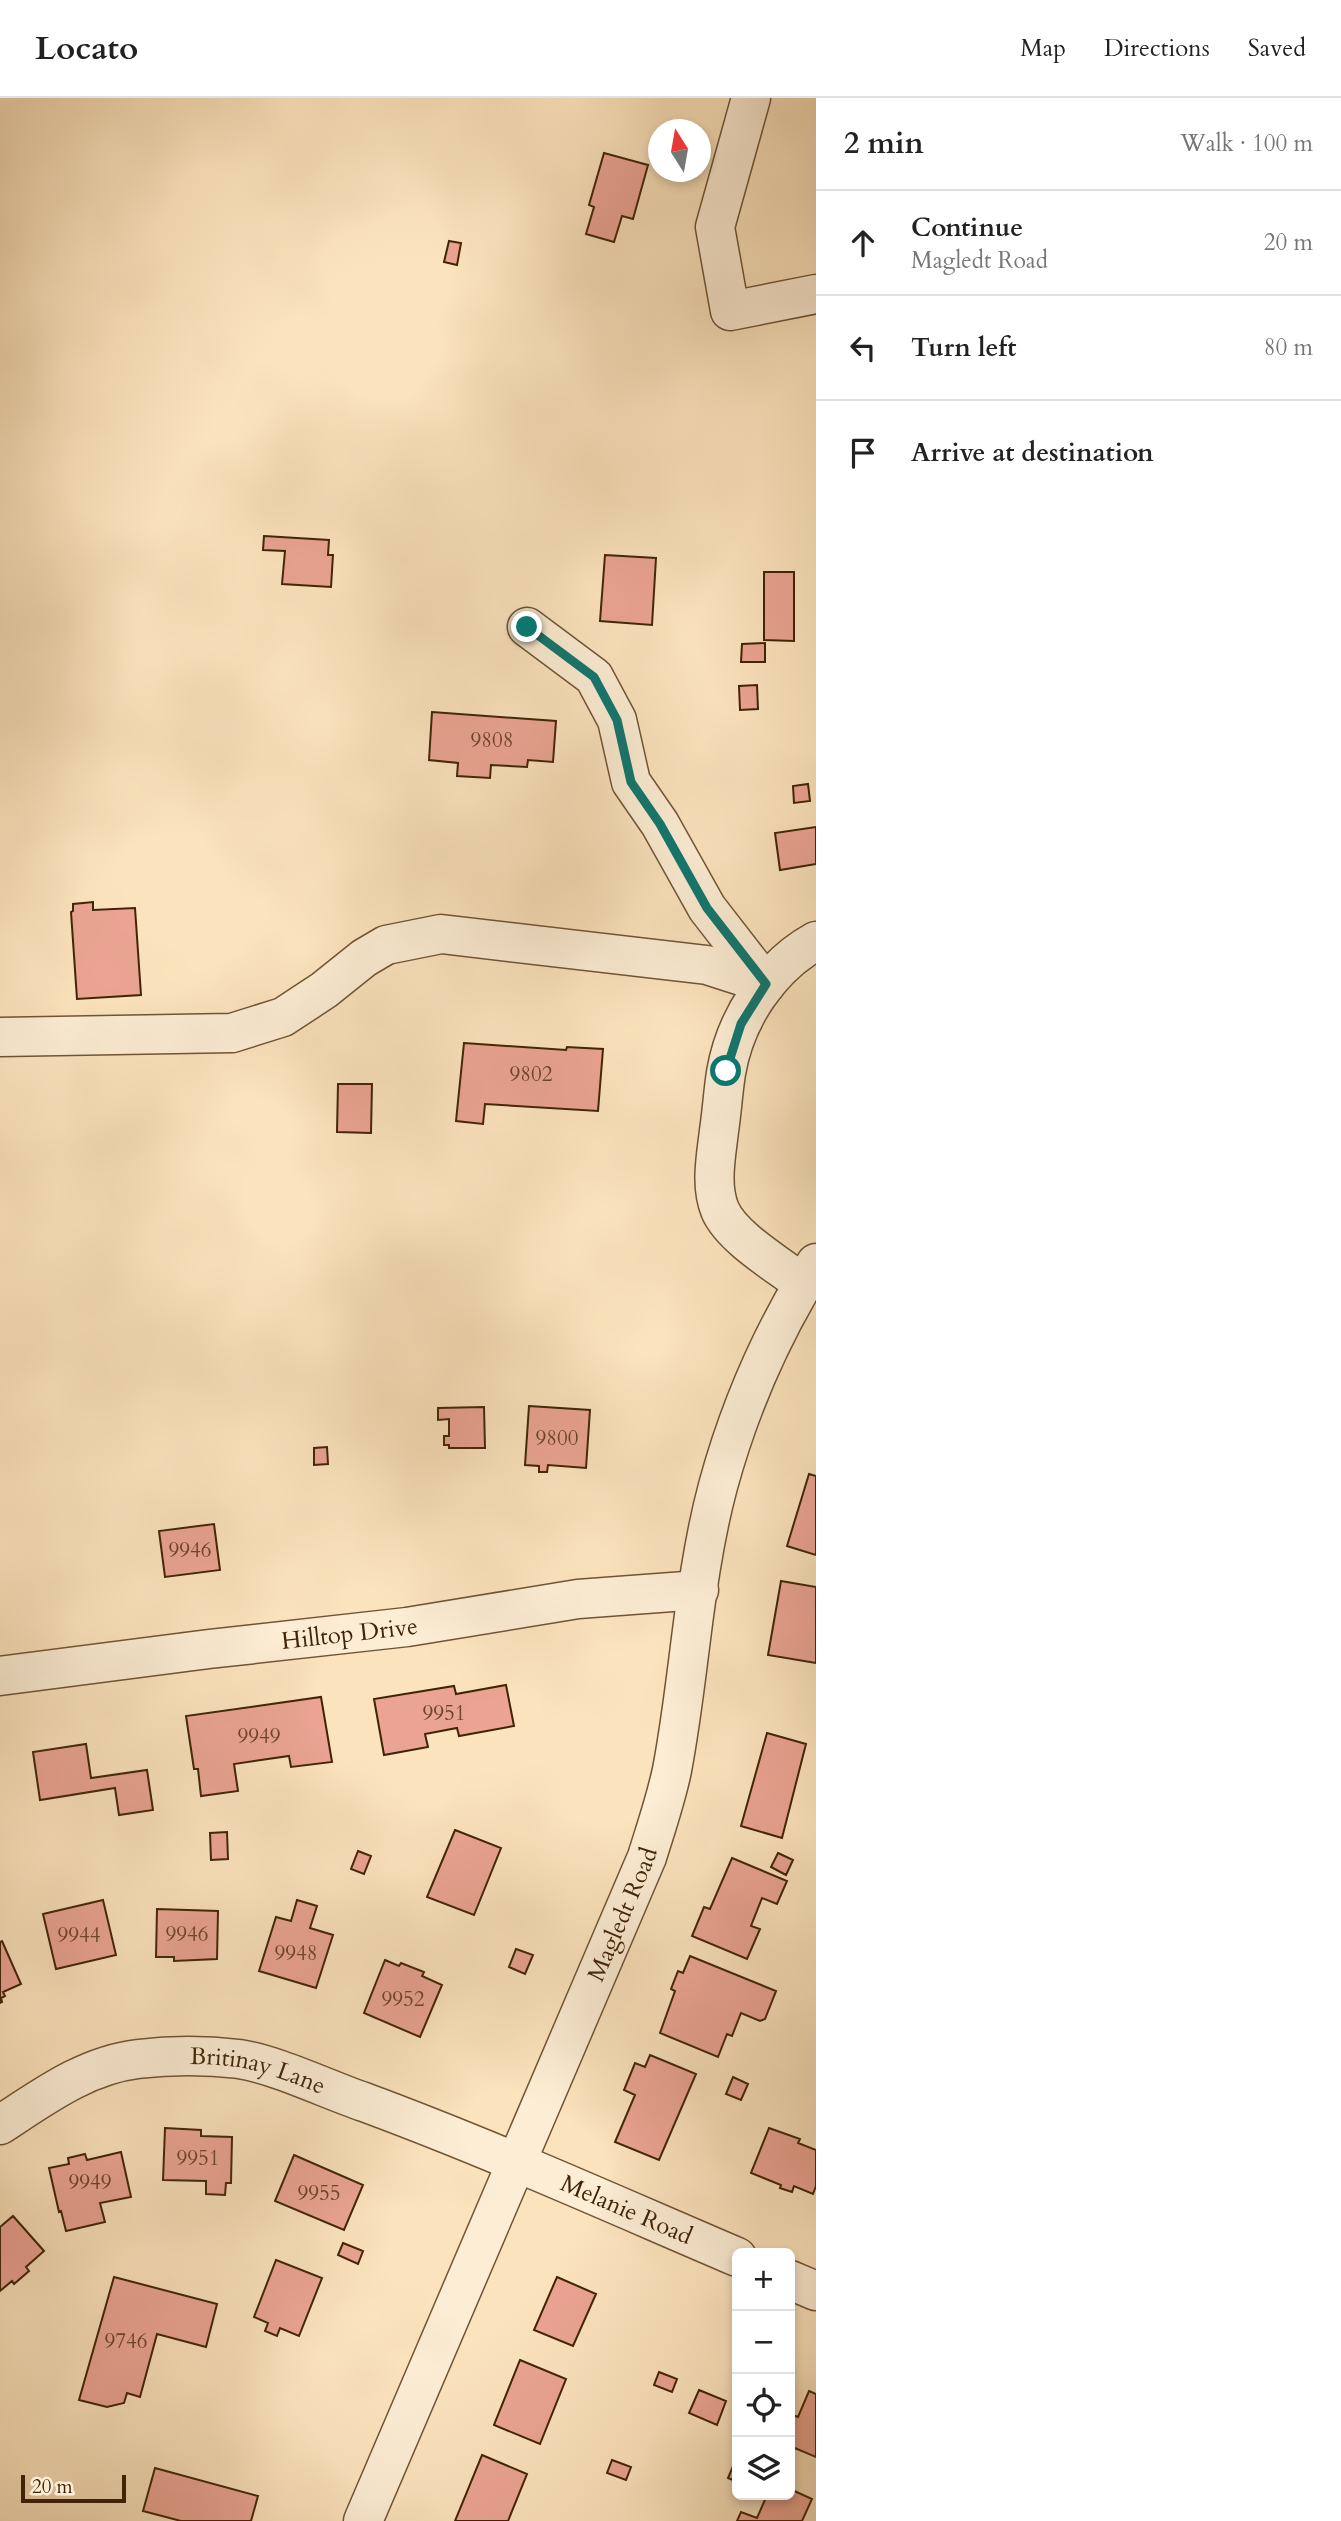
<!DOCTYPE html>
<html lang="en">
<head>
<meta charset="utf-8">
<style>
  :root { --surface:#fff; --page:#f6f6f6; --text:#222; --muted:#767676; --line:#e0e0e0 }
  body { margin:0; font-family:Cardo,serif; background:var(--page); color:var(--text) }
  .controls { position:absolute; right:21px; bottom:21px; display:grid; overflow:hidden; border-radius:10px; box-shadow:0 4px 10px #0003 }
  .controls button { width:63px; height:63px; display:grid; place-items:center; padding:0; border:0; border-bottom:2px solid var(--line); background:var(--surface); color:var(--text); font:35px sans-serif }
  .compass { position:absolute; left:648px; top:21px; width:63px; height:63px; border-radius:50%; background:var(--surface); box-shadow:0 4px 10px #0003; rotate:349deg }
  .scale { position:absolute; left:21px; bottom:18px; width:105px; box-sizing:border-box; padding-left:7px; border:4px solid #412408; border-top:0; font-size:19px; line-height:24px; white-space:nowrap; color:#412408; -webkit-text-stroke:5px #fcedd4; paint-order:stroke }
  .stop { position:absolute; width:21px; height:21px; margin:-16px; border:5px solid #0f766e; border-radius:50%; background:#fff }
  .stop.end { background:#0f766e; border-color:#fff; box-shadow:0 2px 7px #0008 }
  .list { margin:0; padding:0; list-style:none }
  h2 { display:flex; justify-content:space-between; align-items:center; height:91px; margin:0; padding:0 28px; font-size:30px }
  h2 small { font-size:23px; font-weight:400; color:var(--muted) }
  .list li { display:grid; grid-template-columns:46px 1fr auto; gap:21px; align-items:center; box-sizing:border-box; height:105px; padding:0 28px; border-top:2px solid var(--line) }
  .list b { display:block; font-size:26px; white-space:nowrap }
  .list p { margin:0; font-size:23px; white-space:nowrap; color:var(--muted) }
  .list em { font-size:23px; font-style:normal; color:var(--muted) }
  .icon { flex:none; width:38px; height:38px; fill:none; stroke:currentColor; stroke-width:2; stroke-linecap:round; stroke-linejoin:round }
  .map { position:relative; flex:none; width:816px; height:2423px; overflow:hidden }
  header { display:flex; align-items:center; gap:42px; box-sizing:border-box; height:98px; padding:0 35px; background:var(--surface); border-bottom:2px solid var(--line) }
  header strong { font-size:33px }
  nav { display:flex; gap:38px; margin-inline-start:auto; font-size:24px }
  main { display:flex }
  aside { flex:1; background:var(--surface) }
  .map>svg:first-child { display:block }
  .building { fill:#eba493; stroke:#412408; stroke-width:2 }
  .lines { fill:none; stroke-linecap:round; stroke-linejoin:round }
  .minor-casing { stroke:#705435; stroke-width:41 }
  .minor { stroke:#fcedd4; stroke-width:38 }
  .route { stroke:#0f766e; stroke-width:9 }
  .labels { text-anchor:middle; stroke-width:5; stroke-linejoin:round; paint-order:stroke }
  .number-label { font-size:21px; fill:#6c442b }
  .street-label { font-size:24px; fill:#412408; stroke:#fcedd4 }
</style>
</head>
<body>
<header>
<strong>Locato</strong>
<nav><a>Map</a><a>Directions</a><a>Saved</a></nav>
</header>
<main>
<div class="map">
<svg width="816" height="2423" viewBox="0 0 816 2423">
  <rect width="100%" height="100%" fill="#fbe3bd"/>
  <filter id="stains"><feTurbulence type="fractalNoise" baseFrequency=".00286" numOctaves="4"/><feColorMatrix values="0 0 0 0 .2 0 0 0 0 .09 0 0 0 0 .02 0 0 0 .5 -.17"/></filter>
  <radialGradient id="worn" r=".72"><stop offset=".6" stop-color="#630" stop-opacity="0"/><stop offset="1" stop-color="#630" stop-opacity=".3"/></radialGradient>
  <path class="building" d="M604,55L648,67L633,121L622,118L614,144L586,136L594,109L589,107Z
    M449,143L461,145L457,167L444,164Z
    M264,438L329,442L328,457H333L331,489L282,486L285,453L263,452Z
    M605,457L656,460L652,527L600,523Z
    M764,474H794V543L764,542Z
    M765,545V564H741L742,546Z
    M757,587L758,611L740,612L739,588Z
    M432,614L556,623L553,664L528,662L527,669L491,667L490,680L457,678L458,665L429,662Z
    M808,686L810,703L794,705L793,688Z
    M816,729V766L780,772L775,735Z
    M93,804V812L135,810L141,897L77,901L71,814L73,813V806Z
    M464,945L566,952L567,949L603,951L598,1013L485,1006L483,1026L456,1023Z
    M338,986H372L371,1035L337,1034Z
    M529,1308L590,1312L586,1370L548,1367L547,1374H539V1368L525,1367Z
    M484,1309L485,1350H449V1347H444V1338H449V1321L438,1322V1310Z
    M327,1349L328,1366L314,1367V1350Z
    M809,1376L816,1378V1457L787,1448Z
    M214,1426L220,1472L165,1479L159,1433Z
    M781,1483L816,1489V1565L768,1557Z
    M506,1587L514,1628L459,1638L457,1630L425,1636L428,1649L384,1657L374,1601L454,1588L456,1596Z
    M321,1599L332,1664L291,1669L289,1658L234,1666L238,1693L201,1698L198,1671H194L186,1618Z
    M767,1635L806,1646L782,1740L741,1728Z
    M86,1646L91,1680L147,1672L153,1712L119,1717L115,1690L40,1702L33,1654Z
    M455,1732L501,1750L474,1817L427,1799Z
    M227,1734L228,1761L211,1762L210,1735Z
    M358,1753L371,1758L364,1776L351,1771Z
    M778,1755L793,1762L786,1777L771,1769Z
    M732,1760L787,1783L777,1806L762,1800L751,1828L760,1831L747,1861L692,1838L704,1809L710,1811Z
    M103,1802L116,1857L56,1871L43,1816Z
    M297,1802L317,1808L310,1830L333,1837L316,1890L259,1873L276,1819L291,1823Z
    M157,1811L218,1813L217,1861L174,1863V1859H156Z
    M2,1843L21,1886L3,1894L5,1898L1,1900L2,1904L0,1905V1844Z
    M516,1851L533,1857L525,1876L509,1869Z
    M690,1858L776,1893L765,1921L760,1923L741,1915L732,1938L727,1936L718,1959L660,1935L675,1893L671,1891L678,1873L683,1875Z
    M385,1862L399,1868L401,1865L424,1874L422,1878L442,1887L420,1939L364,1915Z
    M650,1957L696,1976L659,2062L615,2044L635,1997L624,1992L635,1965L645,1969Z
    M733,1979L748,1986L741,2002L726,1996Z
    M165,2030L201,2032V2038L232,2039L231,2085H226L225,2097L206,2096V2083L163,2082Z
    M769,2030L800,2041L798,2045L816,2052V2088L813,2096L794,2088L792,2094L780,2090L781,2087L751,2075Z
    M121,2054L131,2099L100,2105L105,2124L66,2133L61,2113L59,2114L49,2070L69,2066L68,2060L85,2056L87,2062Z
    M294,2057L363,2087L344,2132L275,2103Z
    M13,2118L44,2153L26,2169L29,2173L14,2186L12,2183L0,2193V2129Z
    M343,2145L363,2153L358,2166L338,2157Z
    M276,2162L322,2180L299,2238L280,2230L277,2238L265,2233L268,2225L254,2219Z
    M114,2179L217,2206L206,2249L157,2236L140,2299L127,2295L124,2305L107,2309L79,2302Z
    M557,2179L596,2196L573,2248L534,2232Z
    M520,2262L566,2281L540,2346L494,2327Z
    M659,2274L677,2281L672,2294L654,2287Z
    M699,2292L726,2303L717,2327L689,2315Z
    M809,2293L816,2296V2359L790,2348V2316L798,2319Z
    M482,2357L527,2376L508,2423H455Z
    M612,2362L631,2369L626,2382L607,2375Z
    M734,2366L737,2368V2384L728,2380Z
    M155,2370L258,2398L251,2423H181L143,2413Z
    M790,2391L812,2401L802,2423H737L741,2414L757,2420L767,2397H790Z"/>
  <g class="lines">
    <defs>
      <g id="minor">
        <path d="M751,0L715,129L730,213L816,196"/>
        <path d="M527,529L594,579L617,622L631,684L660,726L707,810L766,886"/>
        <path d="M0,939L232,935L283,919L324,892L364,860L386,847L441,836L707,867L766,886"/>
        <path d="M803,1186C779,1167 732,1140 720,1112C710,1087 716,1059 719,1033C722,1013 723,994 726,975C735,921 769,869 816,843"/>
        <path id="s1" d="M0,1578L209,1551L407,1529L578,1501L699,1492"/>
        <path id="s2" d="M0,2027C43,1999 86,1967 138,1961C171,1957 206,1957 239,1961C277,1967 326,1991 364,2004C491,2051 613,2106 737,2159"/>
        <path d="M790,2182L816,2193"/>
        <path id="s3" d="M363,2423L647,1759C656,1730 666,1701 672,1672C690,1578 693,1481 718,1388C739,1311 773,1233 816,1165"/>
      </g>
    </defs>
    <use href="#minor" class="minor-casing"/>
    <use href="#minor" class="minor"/>
  </g>
  <g class="lines">
    <path class="route" d="M527,529L594,579L617,622L631,684L660,726L707,810L766,886L741,926L726,973"/>
  </g>
  <g class="labels">
    <g class="number-label">
      <text x="492" y="649">9808</text>
      <text x="531" y="983">9802</text>
      <text x="557" y="1347">9800</text>
      <text x="190" y="1459">9946</text>
      <text x="444" y="1622">9951</text>
      <text x="259" y="1645">9949</text>
      <text x="187" y="1843">9946</text>
      <text x="79" y="1844">9944</text>
      <text x="296" y="1862">9948</text>
      <text x="403" y="1908">9952</text>
      <text x="198" y="2067">9951</text>
      <text x="90" y="2091">9949</text>
      <text x="319" y="2102">9955</text>
      <text x="126" y="2250">9746</text>
    </g>
    <g class="street-label">
      <text dy="8" stroke="none"><textPath href="#s1" startOffset="352">Hilltop Drive</textPath></text>
      <text dy="8" stroke="none"><textPath href="#s3" startOffset="660">Magledt Road</textPath></text>
      <text dy="8" stroke="none"><textPath href="#s2" startOffset="276">Britinay Lane</textPath></text>
      <text dy="8" stroke="none"><textPath href="#s2" startOffset="672">Melanie Road</textPath></text>
    </g>
  </g>
  <rect width="100%" height="100%" filter="url(#stains)"/>
  <rect width="100%" height="100%" fill="url(#worn)"/>
</svg>
<div class="controls">
<button>+</button>
<button>−</button>
<button><svg class="icon" aria-label="locate" viewBox="0 0 24 24"><circle cx="12" cy="12" r="6"/><path d="M12 2v4M12 18v4M2 12h4M18 12h4"/></svg></button>
<button><svg class="icon" aria-label="layers" viewBox="0 0 24 24"><path d="M12 4l9 5-9 5-9-5zM3 14l9 5 9-5"/></svg></button>
</div>
<svg class="compass" viewBox="-18 -18 36 36"><path d="M0-13l5 13h-10z" fill="#e53935"/><path d="M0 13l5-13h-10z" fill="#767676"/></svg>
<div class="scale">20 m</div>
<div class="stop" style="left:726px;top:973px"></div>
<div class="stop end" style="left:527px;top:529px"></div>
</div>
<aside>
<h2>2 min<small>Walk · 100 m</small></h2>
<ul class="list">
<li><svg class="icon" aria-label="ahead" viewBox="0 0 24 24"><path d="M12 20V5M6 11l6-6 6 6"/></svg><div><b>Continue</b><p>Magledt Road</p></div><em>20 m</em></li>
<li><svg class="icon" aria-label="left" viewBox="0 0 24 24"><path d="M17 20v-9H6M10 6l-5 5 5 5"/></svg><div><b>Turn left</b></div><em>80 m</em></li>
<li><svg class="icon" aria-label="arrive" viewBox="0 0 24 24"><path d="M6 21V4h12l-3 4 3 4H6"/></svg><div><b>Arrive at destination</b></div></li>
</ul>
</aside>
</main>
</body>
</html>
